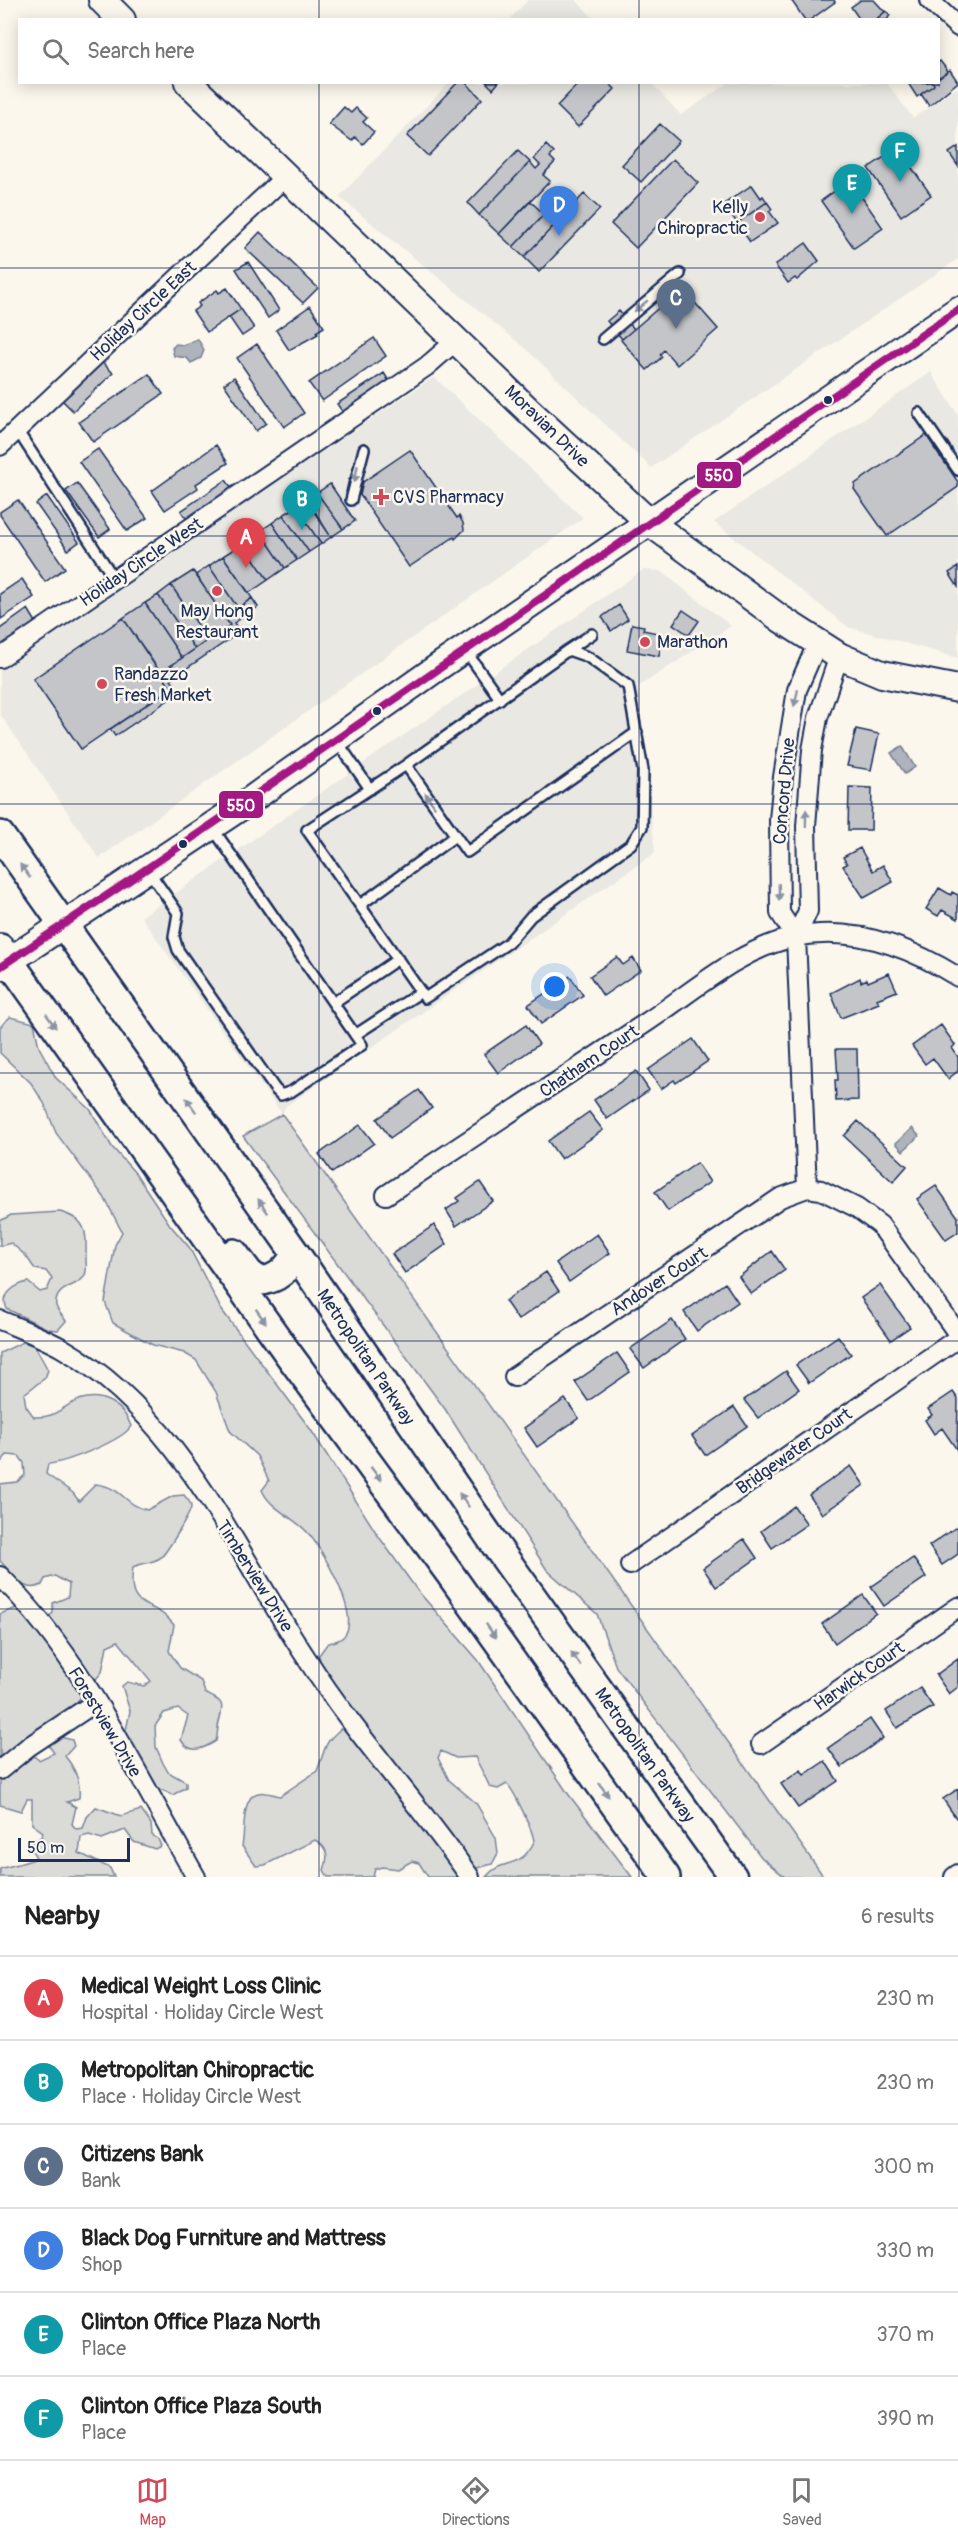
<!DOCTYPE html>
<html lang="en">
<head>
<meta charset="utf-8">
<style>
  :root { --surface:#fff; --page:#f6f6f6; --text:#222; --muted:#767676; --line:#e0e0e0; --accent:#d1495b }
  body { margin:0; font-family:Pangolin,sans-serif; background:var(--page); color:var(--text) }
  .scale { position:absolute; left:18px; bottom:15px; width:112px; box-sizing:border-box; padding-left:6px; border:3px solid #1b2f5e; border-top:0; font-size:16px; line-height:21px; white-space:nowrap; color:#1b2f5e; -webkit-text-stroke:4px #fbf7ec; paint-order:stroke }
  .you { position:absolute; left:555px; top:987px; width:21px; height:21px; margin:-15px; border:4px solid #fff; border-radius:50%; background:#1a73e8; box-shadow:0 0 0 9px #1a73e833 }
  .badge { display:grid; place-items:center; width:39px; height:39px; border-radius:50%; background:var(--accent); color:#fff; font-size:20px; font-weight:700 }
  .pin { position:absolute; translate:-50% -50px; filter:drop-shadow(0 2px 3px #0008) }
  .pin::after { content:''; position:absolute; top:32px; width:21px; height:18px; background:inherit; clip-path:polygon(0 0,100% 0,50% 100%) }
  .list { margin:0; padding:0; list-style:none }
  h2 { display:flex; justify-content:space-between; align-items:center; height:78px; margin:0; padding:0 24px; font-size:26px }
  h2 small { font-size:20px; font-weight:400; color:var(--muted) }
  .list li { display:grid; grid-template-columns:39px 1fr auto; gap:18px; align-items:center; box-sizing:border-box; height:84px; padding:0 24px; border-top:2px solid var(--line) }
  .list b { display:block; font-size:22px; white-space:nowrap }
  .list p { margin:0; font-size:20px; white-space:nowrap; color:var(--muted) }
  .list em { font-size:20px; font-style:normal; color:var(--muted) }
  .icon { flex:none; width:33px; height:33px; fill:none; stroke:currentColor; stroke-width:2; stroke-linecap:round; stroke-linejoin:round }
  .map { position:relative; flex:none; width:958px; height:1877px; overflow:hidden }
  .search { position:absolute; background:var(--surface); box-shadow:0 3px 15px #0003; left:18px; right:18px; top:18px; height:66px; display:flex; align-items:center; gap:15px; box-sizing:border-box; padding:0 21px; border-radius:0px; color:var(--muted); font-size:22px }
  .sheet { height:582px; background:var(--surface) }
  nav { display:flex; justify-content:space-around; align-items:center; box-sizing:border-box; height:84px; border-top:2px solid var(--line); background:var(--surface); font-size:16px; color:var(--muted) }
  nav a { display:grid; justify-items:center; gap:3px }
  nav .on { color:var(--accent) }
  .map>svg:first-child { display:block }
  .built { fill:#eae8e2 }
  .green { fill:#dadad7; stroke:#7a849a; stroke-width:1.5 }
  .water { fill:#afb3bb; stroke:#747e96; stroke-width:1.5 }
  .building { fill:#c3c5c9; stroke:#1b2f5e; stroke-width:1.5 }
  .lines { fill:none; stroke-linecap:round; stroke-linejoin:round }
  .lane-casing { stroke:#1b2f5e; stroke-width:14 }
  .street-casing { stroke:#1b2f5e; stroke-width:22 }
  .secondary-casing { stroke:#1b2f5e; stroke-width:30 }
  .primary-casing { stroke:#1b2f5e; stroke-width:32 }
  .lane { stroke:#fbf7ec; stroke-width:9 }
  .street { stroke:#fbf7ec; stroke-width:18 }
  .secondary { stroke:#fbf7ec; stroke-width:26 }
  .primary { stroke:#fbf7ec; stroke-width:27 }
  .bus-1-casing { stroke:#fbf7ec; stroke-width:12 }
  .bus-1 { stroke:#a31984; stroke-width:8 }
  .oneway { fill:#8b93a5 }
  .grid { fill:none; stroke:#1b2f5e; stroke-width:1.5; stroke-opacity:0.55 }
  .poi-dot { fill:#d1495b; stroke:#fbf7ec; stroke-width:2 }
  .bus-dot { fill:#1b2f5e; stroke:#fbf7ec; stroke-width:2 }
  .labels { text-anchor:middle; stroke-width:5; stroke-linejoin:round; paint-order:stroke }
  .poi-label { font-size:18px; fill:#1b2f5e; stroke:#fbf7ec; text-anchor:start }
  .street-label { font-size:18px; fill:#1b2f5e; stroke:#fbf7ec }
  .line-badge { stroke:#fbf7ec; stroke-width:2 }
  .badge-label { font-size:16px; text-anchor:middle; font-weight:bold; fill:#fff }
</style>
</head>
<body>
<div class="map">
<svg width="958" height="1877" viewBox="0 0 958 1877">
  <rect width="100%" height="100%" fill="#fbf7ec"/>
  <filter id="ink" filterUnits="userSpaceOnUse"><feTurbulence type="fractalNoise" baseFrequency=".0167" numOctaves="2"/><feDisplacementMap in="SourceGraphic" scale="12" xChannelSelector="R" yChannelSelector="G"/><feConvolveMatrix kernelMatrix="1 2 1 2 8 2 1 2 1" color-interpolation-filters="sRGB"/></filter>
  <g filter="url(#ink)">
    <path class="built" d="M528,0H576L594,19H510Z
      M449,83H651L681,115L728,83H887L913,118L958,87V259L651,468L524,347L339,197Z
      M931,372L958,415V658L848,627L714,522Z
      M434,377L583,518L99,858L0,714V667Z
      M643,570L661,571L731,626L638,687L655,853L286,1106L282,1114L141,917Z"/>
    <path class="green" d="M10,1017L34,1023L39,1047L56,1078L90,1109L112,1147L136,1174L170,1225L189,1247L221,1309L311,1430L377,1534L417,1590L478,1660L569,1795L632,1877H486C503,1856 519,1872 534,1842C534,1833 514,1790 507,1784L498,1789L490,1787L475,1757L456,1758L441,1751L438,1758L449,1780L476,1803L496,1838L498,1853L492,1864L477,1868L469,1877H428L419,1863L412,1861L398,1869L382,1867L375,1869L373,1877H328L324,1870C329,1857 328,1847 315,1840L265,1865L256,1866L242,1846C246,1830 239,1788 266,1793C271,1793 275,1795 280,1796L317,1771C329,1740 321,1746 347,1723L321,1666L319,1655L327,1644C334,1641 342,1641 346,1633C358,1612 323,1550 308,1533C294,1517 270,1509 262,1490L269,1481L257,1456L230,1431L216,1392L196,1360L184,1353L153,1345L113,1323L105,1302L115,1245L122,1232L104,1197L56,1133L44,1103L31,1083L0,1053V1027Z
      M282,1114L824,1877H785L762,1858L616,1667L597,1614L547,1570L445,1409L243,1136Z
      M60,1212C89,1220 86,1233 86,1259C86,1267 88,1270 84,1277C76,1287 59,1286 56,1301C54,1308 62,1315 66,1321L58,1330L48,1329L7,1309C0,1294 15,1285 28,1282L40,1292L47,1290L52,1279L46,1271L35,1269L26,1256L11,1243L0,1246V1221L11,1215Z
      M23,1342L35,1346L48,1370L45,1378L24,1394L26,1406L34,1417C60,1418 61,1405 82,1399C103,1393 124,1406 131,1426C124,1440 65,1463 48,1464L46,1474L73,1493L79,1501L96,1484C124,1488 123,1504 147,1510L173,1496L184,1495C187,1499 191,1502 191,1507C191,1513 166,1554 160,1558C152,1563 142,1563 133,1567C126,1615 153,1597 174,1625L169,1651L180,1668L201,1681L205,1693C222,1702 225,1701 219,1722C217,1729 218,1734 216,1741C203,1749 190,1755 181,1740L188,1716L178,1709L164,1713L155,1726L156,1747L163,1763L168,1772L186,1782V1787L173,1795L148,1784L125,1735L130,1711L122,1686L127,1682L144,1686L151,1681L118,1641L107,1646L102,1672L32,1755L39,1760L54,1753L49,1746L60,1737L72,1740L74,1746L65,1756C75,1768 81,1782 79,1798L67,1802L76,1807L72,1824L76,1829L83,1828L87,1817L96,1807L121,1816L141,1810L151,1824L152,1835L158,1839L161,1846L155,1849L134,1842L125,1830L102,1839L89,1835L81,1837L79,1853L110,1868L114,1877H0V1869C8,1866 33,1861 36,1858L31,1848L32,1843L42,1836L43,1832L32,1824V1799H27L21,1811L0,1805V1614L27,1604L48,1617L53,1613V1603L68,1597L69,1584L55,1576L45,1579L42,1585C22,1595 13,1573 0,1561V1484L17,1482L25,1475L24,1463L19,1456L7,1455L0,1463V1353Z"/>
    <path class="water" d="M198,339L204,350L201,358L191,363L187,358L174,356L172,348L176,344L183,345Z
      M902,746L915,767L905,774L891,753Z
      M912,1128L919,1136L903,1151L896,1143Z"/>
    <path class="building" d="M791,0H834L835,2L810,20H805Z
      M861,0H874L885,12L875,20H860L851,7Z
      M886,11L890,15L887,20H875Z
      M940,61L948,71L938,78V62Z
      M950,70L958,82L929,106L921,94L934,85L933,82H938V78Z
      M458,82H465L482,99L428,156L407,136Z
      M486,82H499L493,89Z
      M580,82H608L615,89L578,127L557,106Z
      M933,82L934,85L917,97L908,83Z
      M344,107L351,113L356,108L367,118L363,122L374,132L363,144L355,137L352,141L329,124Z
      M660,124L679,141L641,182L622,165Z
      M546,145L554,153L550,157L555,162L543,175L550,181L499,234L479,215L530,162L536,169L540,165L534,159Z
      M958,147V166L949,153Z
      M898,148L931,195L901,216L868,168Z
      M518,151L530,162L479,215L468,203Z
      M673,159L698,183L636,248L611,224Z
      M850,180L883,228L854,248L821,201Z
      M752,185L761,198L763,196L767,202L737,223L724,204Z
      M584,194L600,209L539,272L524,257Z
      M530,201L544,214L513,247L499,234Z
      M767,202L772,209L769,211L778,223L750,242L737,223Z
      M554,204L565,214L524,257L513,247Z
      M260,232L318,288L303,303L245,248Z
      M806,243L819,261L797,280L795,278L788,283L775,265Z
      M248,262L279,310L268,318L236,269Z
      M227,288L241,309L207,332L193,311L200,306L198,303L217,290L219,293Z
      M682,288L718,329L677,365L664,350L660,354L662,357L647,370L621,340Z
      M310,306L324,327L316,332L318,334L289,350L276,330Z
      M241,309L254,328L242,336L229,317Z
      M619,311L634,329L622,339L607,321Z
      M374,338L386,356L322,401L309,383Z
      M257,344L304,413L284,427L237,358Z
      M102,362L113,373L73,411L62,400Z
      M384,373L392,386L346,417L337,404Z
      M149,374L163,394L93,442L79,422Z
      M234,377L266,423L256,431L224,384Z
      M926,435L958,482V487L887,536L854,489L855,484Z
      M946,440L952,449L940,457L934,448Z
      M216,445L228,463L196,484L198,488L165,510L152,491Z
      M98,449L147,518L127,531L79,462Z
      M410,450L457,518L459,516L463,523L464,530L455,539L454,537L409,567L360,495L363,482Z
      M349,479L363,482L360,495L346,492Z
      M226,480L235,493L190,524L181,511Z
      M77,483L110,529L99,537L66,491Z
      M330,484L355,521L343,529L317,493Z
      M317,493L343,529L331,537L306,500Z
      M47,496L79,542L68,550L36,504Z
      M307,499L331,537L321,544L296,507Z
      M18,500L65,568L45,582L0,515V512Z
      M296,507L321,544L309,552L283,515Z
      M283,515L309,552L297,560L272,523Z
      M272,523L297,560L285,568L260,531Z
      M260,531L285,568L268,580L243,543Z
      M243,543L268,580L249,593L223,556Z
      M223,556L252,598L238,608L209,566Z
      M209,566L238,608L224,617L196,575Z
      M958,567V587L949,573Z
      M193,571L230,625L208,640L171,585Z
      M22,579L34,597L1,619L0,594Z
      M171,585L208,640L195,649L158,595Z
      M158,595L195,649L182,658L145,603Z
      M252,598L258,607L234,623L240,632L171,679L180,692L115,736L110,729L171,688L160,673L230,625L224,617Z
      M145,603L182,658L160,673L123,618Z
      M619,605L628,619L611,631L602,617Z
      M28,609L36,622L0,648V629Z
      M683,610L699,621L689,635L673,624Z
      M123,618L171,688L81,749L33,679Z
      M632,624L644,626L643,630L662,634L659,656L627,650Z
      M856,729L879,734L871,770L847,766Z
      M849,787L872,788L871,830H848Z
      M860,848L873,871L883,865L893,882L864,898L843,866L847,864L843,857Z
      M939,888L951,895L952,892L958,895V919L942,910L938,916L926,909Z
      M617,957L623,965L633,958L641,970L603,996L590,976Z
      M889,973L897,991L877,999L879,1003L841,1018L831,993L860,978L861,982L867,979L868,982Z
      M570,976L583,995L541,1024L528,1005Z
      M526,1025L539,1044L498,1073L484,1054Z
      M941,1025L955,1045L952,1048L958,1057V1071L948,1079L933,1058L925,1064L912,1046Z
      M693,1039L708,1061L676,1083L674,1080L661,1089L648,1070Z
      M836,1049H857L858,1100L836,1101L835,1080H838Z
      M636,1071L649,1090L607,1119L594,1100Z
      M419,1090L432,1108L390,1138L377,1119Z
      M589,1112L603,1130L561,1159L548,1141Z
      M858,1121L907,1166L893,1182L844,1136Z
      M360,1125L374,1143L332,1173L319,1154Z
      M697,1163L710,1182L668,1211L655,1192Z
      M480,1182L493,1201L456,1226L446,1210L459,1201L457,1198Z
      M936,1186L958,1217V1232L946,1240L917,1199Z
      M434,1225L447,1244L405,1273L392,1254Z
      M597,1234L610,1253L569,1282L556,1263Z
      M772,1251L785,1270L751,1294L739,1277Z
      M546,1272L559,1291L518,1320L505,1301Z
      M725,1283L738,1302L697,1331L684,1312Z
      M880,1285L910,1327L891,1340L861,1298Z
      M672,1320L685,1339L644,1368L630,1349Z
      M838,1336L851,1354L809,1383L796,1365Z
      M617,1353L630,1372L588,1401L575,1382Z
      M786,1371L799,1389L758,1418L744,1400Z
      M953,1392L958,1399L957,1450L942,1428L934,1434L925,1420L932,1415L928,1409Z
      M565,1399L579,1418L537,1447L524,1428Z
      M734,1407L747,1426L705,1455L692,1436Z
      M851,1466L864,1485L822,1514L809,1495Z
      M794,1506L807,1524L772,1548L761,1531Z
      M958,1526V1554L942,1565L929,1546Z
      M744,1539L757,1558L716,1587L703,1568Z
      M913,1558L926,1577L884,1606L871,1587Z
      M863,1595L876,1613L835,1643L822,1624Z
      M958,1659V1687L949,1694L936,1675Z
      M920,1688L933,1707L897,1728L886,1711Z
      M870,1719L883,1738L842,1767L828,1748Z
      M825,1761L838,1781L798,1808L781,1784L801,1770L804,1775Z
      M958,1789V1817L956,1818L943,1799Z"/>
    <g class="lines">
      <defs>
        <path id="lane" d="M603,339L680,274
          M919,413L958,470
          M17,430L115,580
          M351,500L364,449
          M465,650L500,699
          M568,650L588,657L628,686L643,770L642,827L631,844L531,916L508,943L425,998L307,830L406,765Z
          M568,650L592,634
          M337,741L370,789
          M406,765L467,852L637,732
          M148,870L178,913L174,937L178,950L275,1089L281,1095L292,1091L362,1045L212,827
          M360,905L455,836
          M333,1003L398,959
          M355,1035L421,992"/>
        <path id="street" d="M929,0L958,27
          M0,446L286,176
          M0,658L427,366L458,339
          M796,937L780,913L779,820L783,777L797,690L817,644
          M807,1188L796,937L808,911L806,826L812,750L818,718L839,656
          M386,1195C473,1138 560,1080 647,1022C694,991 737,950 795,937C853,925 910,947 958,977
          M0,1320C21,1329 42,1337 62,1348C180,1416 235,1550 307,1659C356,1736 418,1802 470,1877
          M514,1377L780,1198L807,1188L821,1190L857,1208L880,1225L958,1334
          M630,1565L958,1338
          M0,1576C84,1659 137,1775 196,1877
          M761,1744L958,1607
          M0,1770L28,1747L96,1702
          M954,1877L958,1874"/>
        <path id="secondary" d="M102,0L122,20
          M188,82L528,410L649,522L781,619L839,656L882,674L958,689
          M0,967L242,806L441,665L958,310"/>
        <path id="primary" d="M0,835L296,1254L496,1546L733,1877
          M0,948L289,1355L450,1574L666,1877
          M234,1253L249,1273L259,1281C278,1280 287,1269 296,1254"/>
      </defs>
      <use href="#lane" class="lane-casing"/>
      <use href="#street" class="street-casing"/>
      <use href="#secondary" class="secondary-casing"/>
      <use href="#primary" class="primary-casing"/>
      <use href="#lane" class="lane"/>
      <use href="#street" class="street"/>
      <use href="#secondary" class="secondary"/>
      <use href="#primary" class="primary"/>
      <defs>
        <path id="bus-1" d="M0,967C322,753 639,529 958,310"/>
      </defs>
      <use href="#bus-1" class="bus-1-casing"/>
      <use href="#bus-1" class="bus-1"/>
    </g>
    <defs><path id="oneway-solid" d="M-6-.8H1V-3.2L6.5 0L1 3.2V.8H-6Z" transform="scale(1.5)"/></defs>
    <g class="oneway">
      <use href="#oneway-solid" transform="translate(641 306) rotate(140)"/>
      <use href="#oneway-solid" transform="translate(356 474) rotate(101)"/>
      <use href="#oneway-solid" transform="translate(796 698) rotate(103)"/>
      <use href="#oneway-solid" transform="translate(430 800) rotate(-125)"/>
      <use href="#oneway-solid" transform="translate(806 818) rotate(-89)"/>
      <use href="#oneway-solid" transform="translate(25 871) rotate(-126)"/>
      <use href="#oneway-solid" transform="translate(779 892) rotate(88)"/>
      <use href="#oneway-solid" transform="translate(51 1021) rotate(55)"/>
      <use href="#oneway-solid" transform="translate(191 1105) rotate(-125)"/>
      <use href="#oneway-solid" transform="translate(263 1206) rotate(-125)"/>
      <use href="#oneway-solid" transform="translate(261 1316) rotate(54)"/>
      <use href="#oneway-solid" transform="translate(376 1474) rotate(53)"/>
      <use href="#oneway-solid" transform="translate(464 1500) rotate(-125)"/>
      <use href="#oneway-solid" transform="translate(491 1631) rotate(55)"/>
      <use href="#oneway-solid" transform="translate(576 1659) rotate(-125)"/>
      <use href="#oneway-solid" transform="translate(604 1790) rotate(55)"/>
    </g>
  </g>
  <path class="grid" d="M319,0V20M639,0V20M319,82V1877M639,82V1877M0,268H958M0,536H958M0,804H958M0,1073H958M0,1341H958M0,1609H958"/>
  <g class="poi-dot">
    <circle cx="760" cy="217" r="6"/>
    <path d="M378 488h6v6h6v6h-6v6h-6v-6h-6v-6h6z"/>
    <circle cx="217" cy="591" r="6"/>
    <circle cx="645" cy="642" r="6"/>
    <circle cx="102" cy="684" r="6"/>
  </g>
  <g class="bus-dot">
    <circle cx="828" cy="400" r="5"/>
    <circle cx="377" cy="711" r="5"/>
    <circle cx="183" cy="844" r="5"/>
  </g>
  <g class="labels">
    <g class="poi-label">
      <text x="748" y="213" text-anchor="end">Kelly<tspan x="748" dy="21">Chiropractic</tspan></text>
      <text x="393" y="503">CVS Pharmacy</text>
      <text x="217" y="617" text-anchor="middle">May Hong<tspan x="217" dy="21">Restaurant</tspan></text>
      <text x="657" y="648">Marathon</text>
      <text x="114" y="680">Randazzo<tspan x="114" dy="21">Fresh Market</tspan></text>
    </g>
    <g class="street-label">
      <text transform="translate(143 311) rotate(-43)" y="6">Holiday Circle East</text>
      <text transform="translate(547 426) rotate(44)" y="6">Moravian Drive</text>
      <text transform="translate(141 562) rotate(-34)" y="6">Holiday Circle West</text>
      <text transform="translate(784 791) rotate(-85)" y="6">Concord Drive</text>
      <text transform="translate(589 1061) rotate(-34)" y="6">Chatham Court</text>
      <text transform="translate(659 1281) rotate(-33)" y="6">Andover Court</text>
      <text transform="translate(366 1357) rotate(56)" y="6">Metropolitan Parkway</text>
      <text transform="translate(794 1451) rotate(-35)" y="6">Bridgewater Court</text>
      <text transform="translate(255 1576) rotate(58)" y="6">Timberview Drive</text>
      <text transform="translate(859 1676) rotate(-35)" y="6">Harwick Court</text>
      <text transform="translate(105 1722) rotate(59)" y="6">Forestview Drive</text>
      <text transform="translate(645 1755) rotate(55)" y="6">Metropolitan Parkway</text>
    </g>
  </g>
  <g class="line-badge">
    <rect x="696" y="461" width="46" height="28" rx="6" fill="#a31984"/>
    <rect x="218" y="790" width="46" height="29" rx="6" fill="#a31984"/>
  </g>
  <g class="badge-label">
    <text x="719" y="481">550</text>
    <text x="241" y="811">550</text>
  </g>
</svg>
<div class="scale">50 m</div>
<div class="you"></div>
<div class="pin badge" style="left:246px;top:568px;background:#e0444e">A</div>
<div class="pin badge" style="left:302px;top:530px;background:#0f9aa8">B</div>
<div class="pin badge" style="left:676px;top:329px;background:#5c6f8a">C</div>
<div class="pin badge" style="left:559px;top:236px;background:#3f7fe0">D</div>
<div class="pin badge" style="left:852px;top:214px;background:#0f9aa8">E</div>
<div class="pin badge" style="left:900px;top:182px;background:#0f9aa8">F</div>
<div class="search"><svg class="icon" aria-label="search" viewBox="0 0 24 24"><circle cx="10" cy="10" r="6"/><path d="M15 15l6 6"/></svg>Search here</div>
</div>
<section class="sheet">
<h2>Nearby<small>6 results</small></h2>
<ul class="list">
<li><span class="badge" style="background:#e0444e">A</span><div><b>Medical Weight Loss Clinic</b><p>Hospital · Holiday Circle West</p></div><em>230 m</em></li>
<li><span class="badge" style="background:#0f9aa8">B</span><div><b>Metropolitan Chiropractic</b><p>Place · Holiday Circle West</p></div><em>230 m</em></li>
<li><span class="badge" style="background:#5c6f8a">C</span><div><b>Citizens Bank</b><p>Bank</p></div><em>300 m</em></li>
<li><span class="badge" style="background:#3f7fe0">D</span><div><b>Black Dog Furniture and Mattress</b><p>Shop</p></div><em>330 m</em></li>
<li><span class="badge" style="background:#0f9aa8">E</span><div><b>Clinton Office Plaza North</b><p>Place</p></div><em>370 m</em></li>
<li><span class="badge" style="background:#0f9aa8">F</span><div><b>Clinton Office Plaza South</b><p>Place</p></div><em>390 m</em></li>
</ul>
</section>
<nav>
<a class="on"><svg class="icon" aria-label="map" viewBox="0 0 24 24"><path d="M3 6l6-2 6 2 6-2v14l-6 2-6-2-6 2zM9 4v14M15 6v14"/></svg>Map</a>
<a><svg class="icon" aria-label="directions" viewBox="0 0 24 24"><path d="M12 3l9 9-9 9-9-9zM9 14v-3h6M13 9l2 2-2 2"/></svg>Directions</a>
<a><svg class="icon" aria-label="saved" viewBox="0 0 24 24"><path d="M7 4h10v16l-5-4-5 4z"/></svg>Saved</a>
</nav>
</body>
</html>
